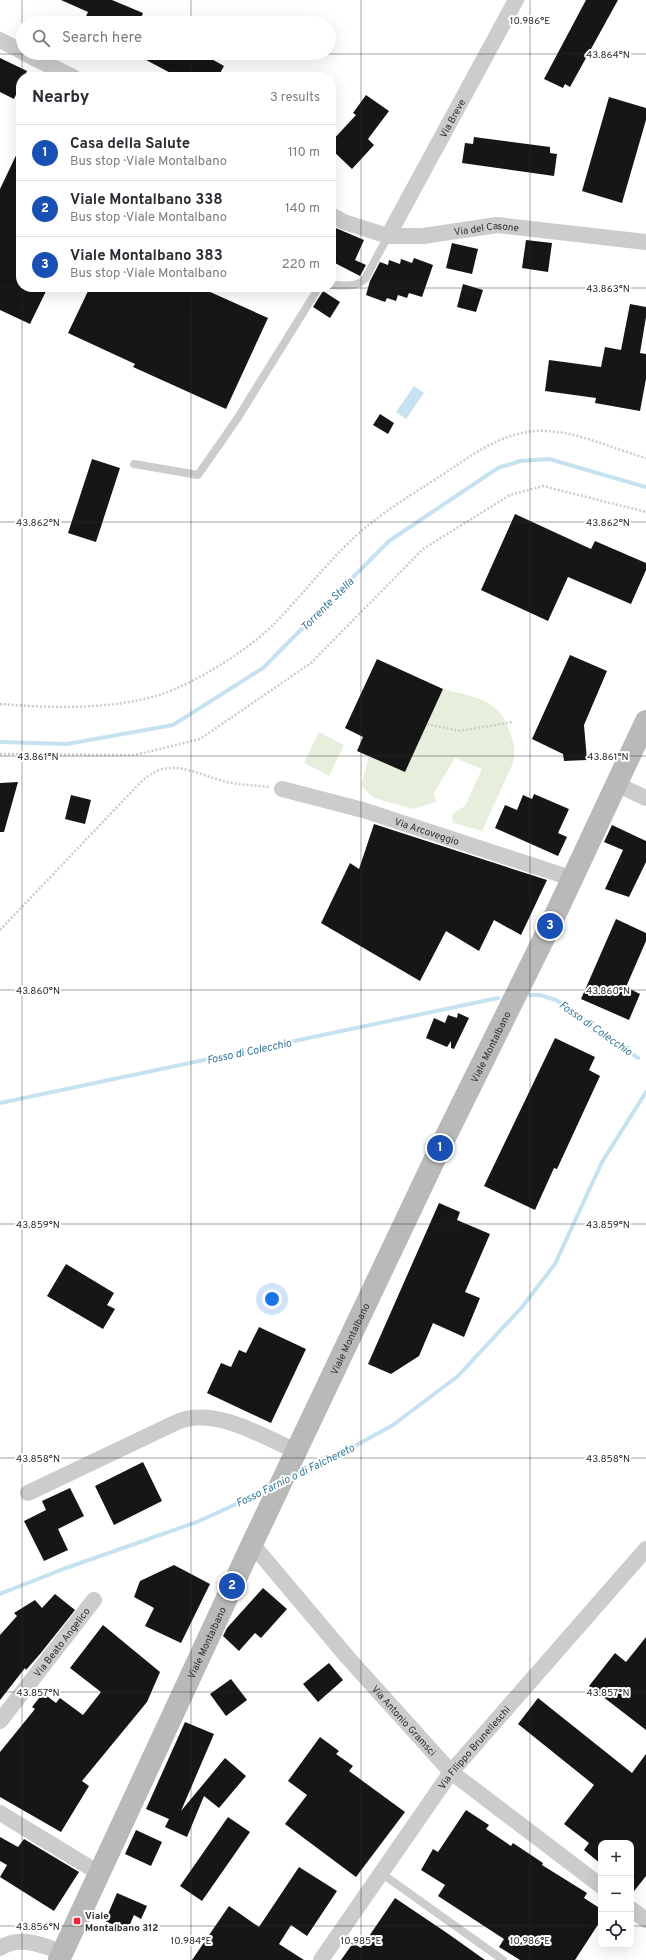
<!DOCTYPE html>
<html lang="en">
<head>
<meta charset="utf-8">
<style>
  :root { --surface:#fff; --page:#f2f2f3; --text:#2b2b33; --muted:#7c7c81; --line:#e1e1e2; --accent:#b45309 }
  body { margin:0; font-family:Overpass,sans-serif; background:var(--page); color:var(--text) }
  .controls { position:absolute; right:12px; bottom:12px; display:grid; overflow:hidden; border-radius:8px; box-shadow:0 4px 16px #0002 }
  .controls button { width:36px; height:36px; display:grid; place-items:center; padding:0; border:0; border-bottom:1px solid var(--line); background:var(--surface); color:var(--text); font:20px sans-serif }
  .you { position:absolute; left:272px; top:1299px; width:14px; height:14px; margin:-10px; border:3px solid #fff; border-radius:50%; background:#1a73e8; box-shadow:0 0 0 6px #1a73e833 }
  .badge { display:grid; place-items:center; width:26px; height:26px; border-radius:50%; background:var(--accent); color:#fff; font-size:13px; font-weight:700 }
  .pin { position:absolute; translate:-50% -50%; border:2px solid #fff; box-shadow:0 1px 4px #0006 }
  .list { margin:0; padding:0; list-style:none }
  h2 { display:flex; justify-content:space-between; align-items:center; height:52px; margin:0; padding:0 16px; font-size:17px }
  h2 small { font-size:13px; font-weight:400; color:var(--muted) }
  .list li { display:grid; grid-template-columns:26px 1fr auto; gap:12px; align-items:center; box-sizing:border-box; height:56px; padding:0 16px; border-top:1px solid var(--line) }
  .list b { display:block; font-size:15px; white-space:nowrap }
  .list p { margin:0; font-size:13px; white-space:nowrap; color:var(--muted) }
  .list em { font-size:13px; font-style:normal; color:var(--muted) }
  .icon { flex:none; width:22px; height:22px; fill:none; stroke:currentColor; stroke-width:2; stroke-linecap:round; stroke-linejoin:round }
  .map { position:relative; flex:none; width:646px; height:1960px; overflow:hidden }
  .search { position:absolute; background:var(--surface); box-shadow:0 4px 16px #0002; left:16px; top:16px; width:320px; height:44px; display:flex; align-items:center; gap:10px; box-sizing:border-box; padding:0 14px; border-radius:22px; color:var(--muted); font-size:15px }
  .panel { position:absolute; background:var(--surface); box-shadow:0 4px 16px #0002; left:16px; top:72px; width:320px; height:220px; border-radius:16px }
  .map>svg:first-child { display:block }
  .green { fill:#e6eedc }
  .water { fill:#c6e1ef }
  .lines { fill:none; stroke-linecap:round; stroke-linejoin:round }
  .stream { stroke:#c6e1ef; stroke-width:4 }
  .building { fill:#161616 }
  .path { stroke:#ccc; stroke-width:2.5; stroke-dasharray:2 2; stroke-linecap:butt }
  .service { stroke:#ccc; stroke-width:8 }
  .minor { stroke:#ccc; stroke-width:16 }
  .secondary { stroke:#b9b9b9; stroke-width:22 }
  .ticks { fill:none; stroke:#2f2f2f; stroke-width:1; stroke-opacity:0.45 }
  .poi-dot { fill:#f6213b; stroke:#fff; stroke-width:1.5 }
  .labels { text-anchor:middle; stroke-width:4; stroke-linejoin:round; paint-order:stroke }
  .street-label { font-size:10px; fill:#2f2f2f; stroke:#fff }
  .poi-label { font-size:10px; font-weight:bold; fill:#2f2f2f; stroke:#fff; text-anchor:start }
  .water-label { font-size:11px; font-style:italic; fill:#35779a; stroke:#fff }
  .ticks-label { font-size:10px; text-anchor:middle; fill:#2f2f2f; stroke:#fff; stroke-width:4; stroke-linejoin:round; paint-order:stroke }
</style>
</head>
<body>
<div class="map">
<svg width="646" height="1960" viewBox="0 0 646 1960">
  <rect width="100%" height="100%" fill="#fff"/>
  <path class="green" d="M443,689C476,698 501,698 511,736C514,745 516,753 513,763L482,831L453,823L452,814L465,806L482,769L455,758L434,793L436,802L413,809L374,798L361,786L369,756L405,772Z
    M319,732L344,745L329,776L304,763Z"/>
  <path class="water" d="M414,386L424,393L406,419L396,412Z"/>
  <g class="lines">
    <path class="stream" d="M0,742L67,744L173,725L263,668L389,541L498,468L520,461L549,459L646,487
      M530,995H540L556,1000L638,1058
      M0,1103L498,998
      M292,1479L315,1468L393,1425L458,1376L522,1307L555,1264L602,1162L646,1092
      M0,1594L66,1568L197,1522L269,1489"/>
  </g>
  <path class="building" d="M61,0H112L143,13L139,23H83L88,12Z
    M586,0H618L570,87L565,84L563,88L544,79Z
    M133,53H201L224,66L218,77H178Z
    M0,58L27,71L24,77H21V84L14,99L0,92Z
    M366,95L389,111L368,139L374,145L352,169L331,149V142L356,115L353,113Z
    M609,97L646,108V120L622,203L582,191Z
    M474,137L550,147V153L557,154L554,176L462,163L465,143L473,144Z
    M21,145V287H48L30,324L0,310V189Z
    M331,226L364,240L355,260L366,265L360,276L331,261Z
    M526,240L552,243L548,272L522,268Z
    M452,243L478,249L472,274L446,268Z
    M414,258L433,265L422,297L409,293L407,298L398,295L396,301L387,298L385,302L366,295L370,281L380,262L388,265L389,260L400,264L401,259L412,263Z
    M463,284L483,290L476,312L457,307Z
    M90,287H199L268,318L226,409L133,367L135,364L68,333Z
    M323,291L340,302L330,318L313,307Z
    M630,304L646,307V317L640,353L646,354V379L640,411L595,403L596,398L545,391L549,360L601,367L605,347L621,350Z
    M380,414L394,423L388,434L373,425Z
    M92,459L120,468L96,542L68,533Z
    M515,514L591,549L595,541L646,563V570L631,604L568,577L548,621L481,590Z
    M570,655L607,671L584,725L587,760L564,761L563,754L532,739Z
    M377,659L443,689L405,772L357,751L363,737L345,728Z
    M18,782L4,832H0V783Z
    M534,794L569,809L558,833L567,837L558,856L495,828L505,805L517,810L523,795L532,799Z
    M71,795L91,800L85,824L65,819Z
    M374,824L547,880L521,935L494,920L479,951L446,931L420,981L321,923L350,863L359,869Z
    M612,825L646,841V862L629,897L605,889L623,850L604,842Z
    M616,919L646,933V941L626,987L640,994L629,1020L581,999Z
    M458,1013L469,1018L454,1049L451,1048V1041L447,1047L426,1038L434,1018L445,1023L448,1015L457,1018Z
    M555,1038L595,1057L589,1070L600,1076L557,1169L554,1168L535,1210L484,1186Z
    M439,1203L460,1212L457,1220L490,1234L465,1292L480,1298L464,1337L433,1323L419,1356L391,1374L368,1364Z
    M66,1264L114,1293L107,1305L115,1309L103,1329L47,1296Z
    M259,1327L306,1349L271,1423L207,1393L221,1363L231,1367L239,1350L246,1353Z
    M143,1462L162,1501L114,1525L95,1486Z
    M70,1488L84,1516L58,1529L68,1550L44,1561L24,1521L46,1510L42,1501Z
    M174,1565L210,1584L181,1643L145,1626L154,1608L134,1597L140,1581Z
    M263,1588L287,1609L261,1638L255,1633L239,1651L223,1636L227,1628Z
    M55,1594L75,1610L40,1654L26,1670L25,1668L0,1700V1635L17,1616L14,1613L35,1600L42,1608Z
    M103,1625L160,1672L147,1702L82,1781L89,1786L61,1832L0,1797V1752L35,1709L32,1707L43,1693L56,1703L60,1698L83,1715L101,1692L70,1668Z
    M646,1637V1730L589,1686L615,1653L626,1662Z
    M329,1663L343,1680L318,1702L303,1684Z
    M231,1679L247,1700L226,1716L210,1694Z
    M538,1698L632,1773L646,1754V1876L631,1895V1843H601V1864L584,1850L589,1843L564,1824L594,1785L518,1724Z
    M185,1722L214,1734L181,1811L225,1758L246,1776L219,1808L204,1796L187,1837L165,1827L169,1819L146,1809Z
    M320,1737L339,1751L336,1754L353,1766L349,1771L405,1812L356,1877L285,1824L307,1795L288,1781Z
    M466,1810L489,1825L486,1829L511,1846L513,1843L543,1863L542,1865L587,1893L584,1898L601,1909V1920L575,1960H520L499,1947L504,1939L438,1896L445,1885L421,1870L433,1849L438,1852Z
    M228,1817L250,1832L202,1901L180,1886Z
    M136,1830L162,1842L151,1866L125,1854Z
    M0,1837L18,1847L24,1839L79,1872L54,1911L0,1877L7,1865L0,1861Z
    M299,1867L337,1891L307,1936L291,1925L279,1944L304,1960H192L229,1906L259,1927Z
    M117,1893L147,1906L141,1919L134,1915L127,1931L105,1921Z
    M395,1898L447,1933L485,1960H341L353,1943L361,1948Z"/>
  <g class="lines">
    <path class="path" d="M0,704C51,708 110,710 159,695C194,684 250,649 275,623C304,593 329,560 359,533C384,511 414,493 442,475C471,456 499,434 535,431C573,429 610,448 646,458
      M427,724L460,731L513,722
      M0,754L135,755L200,739L311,663L423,549L510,495L543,486L646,512
      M0,930L137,786C166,755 188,771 223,781C238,785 254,785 269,787"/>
    <path class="service" d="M331,285C343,285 356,288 365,279L388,236
      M134,464L198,475L237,419L319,287
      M381,1873L503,1960"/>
    <g class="minor">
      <path d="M0,40L23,52"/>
      <path d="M24,53L73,77"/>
      <path id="s1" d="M331,215L344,222L388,236H423L497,225L646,242"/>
      <path id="s2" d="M388,236L516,0"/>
      <path d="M616,784L646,798"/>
      <path id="s3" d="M282,789L363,810L571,878"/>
      <path d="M28,1493L177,1422C214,1406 262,1436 296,1451"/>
      <path id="s4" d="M252,1544L349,1659L451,1772L601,1886"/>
      <path id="s5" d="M0,1721L94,1600"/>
      <path d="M0,1813L99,1873"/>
      <path d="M631,1909L646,1920"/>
      <path d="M0,1948C21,1935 41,1945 62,1952"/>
      <path id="s6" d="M321,1960L451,1772L646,1549"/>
    </g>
    <path class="secondary" id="s7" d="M59,1960L252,1544L440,1148L550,926L646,721"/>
  </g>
  <path class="ticks" d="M22,0V77M191,0V23M361,0V1960M530,0V1960M191,53V77M0,54H646M22,287V1960M191,287V1960M0,288H646M0,522H646M0,756H646M0,990H646M0,1224H646M0,1458H646M0,1692H646M0,1926H601M631,1926H646"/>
  <rect class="poi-dot" x="73" y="1917" width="8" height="8" rx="2"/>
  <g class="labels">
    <g class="street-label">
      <text dy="4" stroke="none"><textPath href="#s2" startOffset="134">Via Breve</textPath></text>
      <text dy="4" stroke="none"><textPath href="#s1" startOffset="160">Via del Casone</textPath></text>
      <text dy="4" stroke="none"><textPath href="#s3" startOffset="151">Via Arcoveggio</textPath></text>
      <text dy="4" stroke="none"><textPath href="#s7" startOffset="1010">Viale Montalbano</textPath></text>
      <text dy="4" stroke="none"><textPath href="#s7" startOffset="686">Viale Montalbano</textPath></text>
      <text dy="4" stroke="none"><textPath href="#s5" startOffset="100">Via Beato Angelico</textPath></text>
      <text dy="4" stroke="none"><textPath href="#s7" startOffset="350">Viale Montalbano</textPath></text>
      <text dy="4" stroke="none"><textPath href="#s4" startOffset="233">Via Antonio Gramsci</textPath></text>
      <text dy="4" stroke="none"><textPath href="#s6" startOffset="262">Via Filippo Brunelleschi</textPath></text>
    </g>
    <g class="poi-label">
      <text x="85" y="1919">Viale<tspan x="85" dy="12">Montalbano 312</tspan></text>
    </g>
    <g class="water-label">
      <text transform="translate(327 604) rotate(-45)" y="4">Torrente Stella</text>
      <text transform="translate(596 1028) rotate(35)" y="4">Fosso di Colecchio</text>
      <text transform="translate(249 1051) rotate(-12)" y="4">Fosso di Colecchio</text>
      <text transform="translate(295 1475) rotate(-26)" y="4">Fosso Farnio o di Falchereto</text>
    </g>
  </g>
  <g class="ticks-label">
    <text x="530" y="24">10.986°E</text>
    <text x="608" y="58">43.864°N</text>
    <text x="608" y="292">43.863°N</text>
    <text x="38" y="526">43.862°N</text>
    <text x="608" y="526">43.862°N</text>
    <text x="38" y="760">43.861°N</text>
    <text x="608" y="760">43.861°N</text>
    <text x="38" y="994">43.860°N</text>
    <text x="608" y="994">43.860°N</text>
    <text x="38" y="1228">43.859°N</text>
    <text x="608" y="1228">43.859°N</text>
    <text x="38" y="1462">43.858°N</text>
    <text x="608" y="1462">43.858°N</text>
    <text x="38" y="1696">43.857°N</text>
    <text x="608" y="1696">43.857°N</text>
    <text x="38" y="1930">43.856°N</text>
    <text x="191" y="1944">10.984°E</text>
    <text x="361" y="1944">10.985°E</text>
    <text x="530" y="1944">10.986°E</text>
  </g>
</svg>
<div class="controls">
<button>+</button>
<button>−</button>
<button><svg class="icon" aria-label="locate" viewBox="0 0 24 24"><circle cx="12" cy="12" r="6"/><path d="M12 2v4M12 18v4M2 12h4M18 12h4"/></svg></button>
</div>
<div class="you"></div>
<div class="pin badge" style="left:440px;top:1148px;background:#1a4fb4">1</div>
<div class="pin badge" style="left:232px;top:1586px;background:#1a4fb4">2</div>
<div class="pin badge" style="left:550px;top:926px;background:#1a4fb4">3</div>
<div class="search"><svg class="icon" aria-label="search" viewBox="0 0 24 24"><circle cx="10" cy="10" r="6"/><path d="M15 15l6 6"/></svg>Search here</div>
<section class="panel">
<h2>Nearby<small>3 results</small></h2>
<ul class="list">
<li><span class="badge" style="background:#1a4fb4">1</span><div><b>Casa della Salute</b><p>Bus stop · Viale Montalbano</p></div><em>110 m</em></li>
<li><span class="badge" style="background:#1a4fb4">2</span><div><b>Viale Montalbano 338</b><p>Bus stop · Viale Montalbano</p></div><em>140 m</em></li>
<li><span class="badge" style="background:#1a4fb4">3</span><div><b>Viale Montalbano 383</b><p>Bus stop · Viale Montalbano</p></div><em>220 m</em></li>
</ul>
</section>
</div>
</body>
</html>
